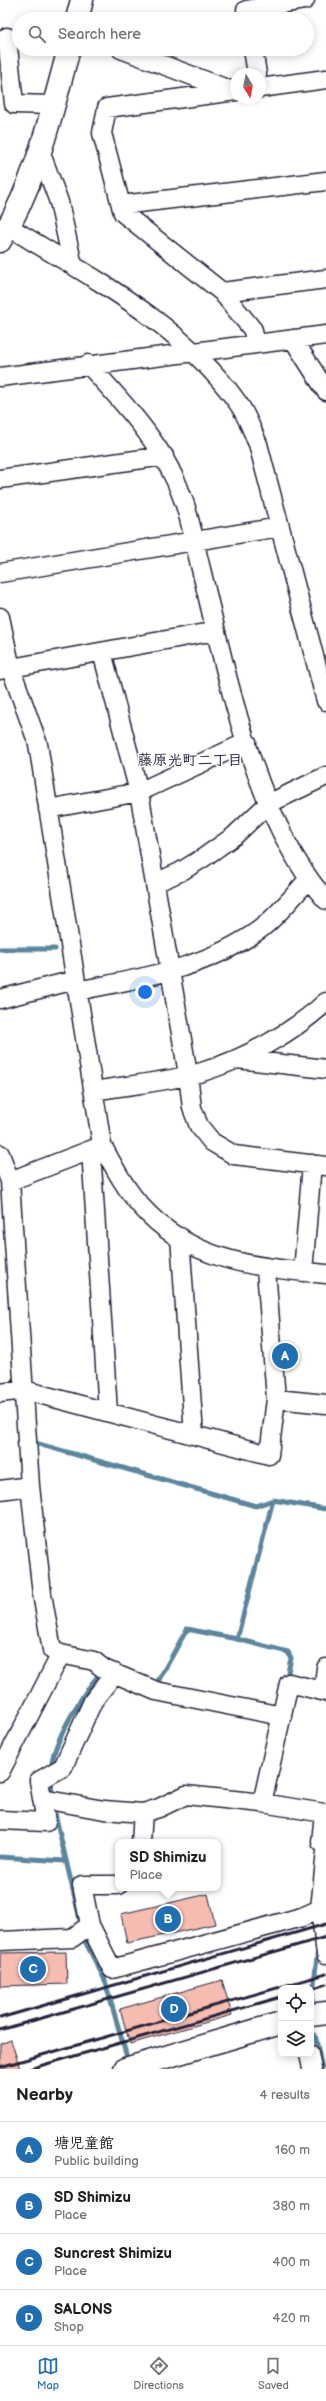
<!DOCTYPE html>
<html lang="en">
<head>
<meta charset="utf-8">
<style>
  :root { --surface:#fff; --page:#f2f2f2; --text:#202124; --muted:#757577; --line:#e0e0e0; --accent:#1f6fb2 }
  body { margin:0; font-family:"Balsamiq Sans","Klee One",sans-serif; background:var(--page); color:var(--text) }
  .controls { position:absolute; right:12px; bottom:12px; display:grid; overflow:hidden; border-radius:8px; box-shadow:0 2px 10px #0003 }
  .controls button { width:36px; height:36px; display:grid; place-items:center; padding:0; border:0; border-bottom:1px solid var(--line); background:var(--surface); color:var(--text); font:20px sans-serif }
  .compass { position:absolute; left:230px; top:68px; width:36px; height:36px; border-radius:50%; background:var(--surface); box-shadow:0 2px 10px #0003; rotate:170deg }
  .you { position:absolute; left:145px; top:992px; width:14px; height:14px; margin:-10px; border:3px solid #fff; border-radius:50%; background:#1a73e8; box-shadow:0 0 0 6px #1a73e833 }
  .badge { display:grid; place-items:center; width:26px; height:26px; border-radius:50%; background:var(--accent); color:#fff; font-size:13px; font-weight:700 }
  .pin { position:absolute; translate:-50% -50%; border:2px solid #fff; box-shadow:0 1px 4px #0006 }
  .popup { position:absolute; left:115px; top:1839px; width:106px; height:52px; box-sizing:border-box; display:grid; place-content:center; border-radius:8px; background:var(--surface); filter:drop-shadow(0 1px 3px #0005); font-size:13px; white-space:nowrap; color:var(--muted) }
  .popup b { font-size:15px; color:var(--text) }
  .popup::after { content:''; position:absolute; left:50%; top:100%; margin-left:-8px; border:8px solid transparent; border-top-color:var(--surface) }
  .list { margin:0; padding:0; list-style:none }
  h2 { display:flex; justify-content:space-between; align-items:center; height:52px; margin:0; padding:0 16px; font-size:17px }
  h2 small { font-size:13px; font-weight:400; color:var(--muted) }
  .list li { display:grid; grid-template-columns:26px 1fr auto; gap:12px; align-items:center; box-sizing:border-box; height:56px; padding:0 16px; border-top:1px solid var(--line) }
  .list b { display:block; font-size:15px; white-space:nowrap }
  .list p { margin:0; font-size:13px; white-space:nowrap; color:var(--muted) }
  .list em { font-size:13px; font-style:normal; color:var(--muted) }
  .icon { flex:none; width:22px; height:22px; fill:none; stroke:currentColor; stroke-width:2; stroke-linecap:round; stroke-linejoin:round }
  .map { position:relative; flex:none; width:326px; height:2069px; overflow:hidden }
  .search { position:absolute; background:var(--surface); box-shadow:0 2px 10px #0003; left:12px; right:12px; top:12px; height:44px; display:flex; align-items:center; gap:10px; box-sizing:border-box; padding:0 14px; border-radius:22px; color:var(--muted); font-size:15px }
  .sheet { height:276px; background:var(--surface) }
  nav { display:flex; justify-content:space-around; align-items:center; box-sizing:border-box; height:56px; border-top:1px solid var(--line); background:var(--surface); font-size:11px; color:var(--muted) }
  nav a { display:grid; justify-items:center; gap:2px }
  nav .on { color:var(--accent) }
  .map>svg:first-child { display:block }
  .lines { fill:none; stroke-linecap:round; stroke-linejoin:round }
  .stream { stroke:#5a869e; stroke-width:5 }
  .building { fill:#f7bcb0; stroke:#22223b }
  .minor-casing { stroke:#22223b; stroke-width:21 }
  .tertiary-casing { stroke:#22223b; stroke-width:25 }
  .minor { stroke:#fff; stroke-width:18 }
  .tertiary { stroke:#fff; stroke-width:22 }
  .rail { stroke:#22223b; stroke-width:3 }
  .labels { text-anchor:middle; stroke-width:3; stroke-linejoin:round; paint-order:stroke }
  .neighbourhood-label { font-size:15px; font-weight:bold; fill:#22223b; stroke:#fff }
</style>
</head>
<body>
<div class="map">
<svg width="326" height="2069" viewBox="0 0 326 2069">
  <rect width="100%" height="100%" fill="#fff"/>
  <filter id="ink" filterUnits="userSpaceOnUse"><feTurbulence type="fractalNoise" baseFrequency=".025" numOctaves="2"/><feDisplacementMap in="SourceGraphic" scale="8" xChannelSelector="R" yChannelSelector="G"/><feConvolveMatrix kernelMatrix="1 2 1 2 8 2 1 2 1" color-interpolation-filters="sRGB"/></filter>
  <g filter="url(#ink)">
    <g class="lines">
      <path class="stream" d="M0,949H55
        M34,1437L35,1443L256,1506L273,1500
        M237,1639L288,1652L291,1658L287,1677L290,1678
        M153,1682L157,1683L187,1629L237,1639L273,1500L326,1509
        M51,1769C52,1744 82,1694 99,1675
        M51,1779L52,1797
        M53,1805L85,1941L104,1978L126,2054
        M0,1857L65,1861
        M312,2001L318,1948
        M315,2035L322,2069"/>
    </g>
    <path class="building" d="M208,1894L215,1924L127,1943L121,1914Z
      M66,1952L67,1984L0,1986V1953Z
      M222,1980L232,2015L130,2044L120,2009Z
      M11,2040L20,2069H0V2044Z"/>
    <g class="lines">
      <defs>
        <path id="minor" d="M246,10L305,0
          M7,37L14,104L53,105
          M121,49L230,90
          M253,49L257,74
          M260,88L326,79
          M236,91L107,108L102,133L123,213L222,292L253,330L255,344
          M40,151L59,202L73,266
          M121,205L326,181
          M9,227C92,278 180,322 238,403C247,415 252,431 258,444L326,701
          M222,292L326,279
          M293,339L326,391
          M88,364C125,405 165,446 183,499C191,521 195,546 201,569C226,671 255,821 326,900
          M0,377L326,335
          M0,479L164,456
          M0,573L280,527
          M0,617L11,669L38,744L102,1145C113,1165 124,1187 140,1205C190,1262 255,1267 326,1274
          M102,652L139,792L188,1074L192,1108L199,1126L212,1142L234,1155L326,1166
          M0,670L216,631
          M48,809L139,792L247,742
          M155,883L180,872L203,858L234,836L268,804L326,776
          M77,991C141,978 205,969 259,930C277,917 293,896 308,880
          M0,999L75,980
          M237,1059L326,1069
          M93,1091C128,1085 168,1082 202,1072C247,1058 292,1033 326,1002
          M91,1150L108,1412
          M0,1154L10,1181L30,1486L42,1594L52,1650L61,1654L94,1661L104,1669L156,1691L282,1716
          M10,1181L101,1146
          M180,1237L194,1435
          M303,1272L312,1164
          M0,1393L24,1390L269,1455L276,1399L266,1269
          M276,1399L326,1404
          M0,1490L30,1486
          M323,1691L326,1668
          M0,1772L61,1654
          M42,1799L104,1810L143,1813L159,1808L186,1795L262,1803L324,1813L321,1842L326,1843
          M262,1803L289,1683L326,1692
          M0,1820L46,1822L39,1781L63,1767L93,1701L115,1673
          M141,1842L143,1813
          M326,1851L320,1909L326,1954
          M118,1885H82L90,1925L112,1969L302,1917L320,1909
          M0,1941L72,1938L90,1925
          M309,2054L312,2069"/>
        <path id="tertiary" d="M77,19L82,0
          M0,241C36,183 51,114 69,49
          M311,2015L326,2013
          M125,2069L281,2023"/>
      </defs>
      <use href="#minor" class="minor-casing"/>
      <use href="#tertiary" class="tertiary-casing"/>
      <use href="#minor" class="minor"/>
      <use href="#tertiary" class="tertiary"/>
      <path class="rail" d="M311,1989L326,1984
        M0,2018L326,1924
        M0,2030L326,1937
        M0,2067L326,1974
        M29,2069L281,1997"/>
    </g>
  </g>
  <g class="labels">
    <g class="neighbourhood-label">
      <text x="190" y="765">藤原光町二丁目</text>
    </g>
  </g>
</svg>
<div class="controls">
<button><svg class="icon" aria-label="locate" viewBox="0 0 24 24"><circle cx="12" cy="12" r="6"/><path d="M12 2v4M12 18v4M2 12h4M18 12h4"/></svg></button>
<button><svg class="icon" aria-label="layers" viewBox="0 0 24 24"><path d="M12 4l9 5-9 5-9-5zM3 14l9 5 9-5"/></svg></button>
</div>
<svg class="compass" viewBox="-18 -18 36 36"><path d="M0-13l5 13h-10z" fill="#e53935"/><path d="M0 13l5-13h-10z" fill="#757577"/></svg>
<div class="you"></div>
<div class="pin badge" style="left:285px;top:1356px">A</div>
<div class="pin badge" style="left:168px;top:1919px">B</div>
<div class="popup"><b>SD Shimizu</b>Place</div>
<div class="pin badge" style="left:33px;top:1969px">C</div>
<div class="pin badge" style="left:174px;top:2009px">D</div>
<div class="search"><svg class="icon" aria-label="search" viewBox="0 0 24 24"><circle cx="10" cy="10" r="6"/><path d="M15 15l6 6"/></svg>Search here</div>
</div>
<section class="sheet">
<h2>Nearby<small>4 results</small></h2>
<ul class="list">
<li><span class="badge">A</span><div><b>塘児童館</b><p>Public building</p></div><em>160 m</em></li>
<li><span class="badge">B</span><div><b>SD Shimizu</b><p>Place</p></div><em>380 m</em></li>
<li><span class="badge">C</span><div><b>Suncrest Shimizu</b><p>Place</p></div><em>400 m</em></li>
<li><span class="badge">D</span><div><b>SALONS</b><p>Shop</p></div><em>420 m</em></li>
</ul>
</section>
<nav>
<a class="on"><svg class="icon" aria-label="map" viewBox="0 0 24 24"><path d="M3 6l6-2 6 2 6-2v14l-6 2-6-2-6 2zM9 4v14M15 6v14"/></svg>Map</a>
<a><svg class="icon" aria-label="directions" viewBox="0 0 24 24"><path d="M12 3l9 9-9 9-9-9zM9 14v-3h6M13 9l2 2-2 2"/></svg>Directions</a>
<a><svg class="icon" aria-label="saved" viewBox="0 0 24 24"><path d="M7 4h10v16l-5-4-5 4z"/></svg>Saved</a>
</nav>
</body>
</html>
